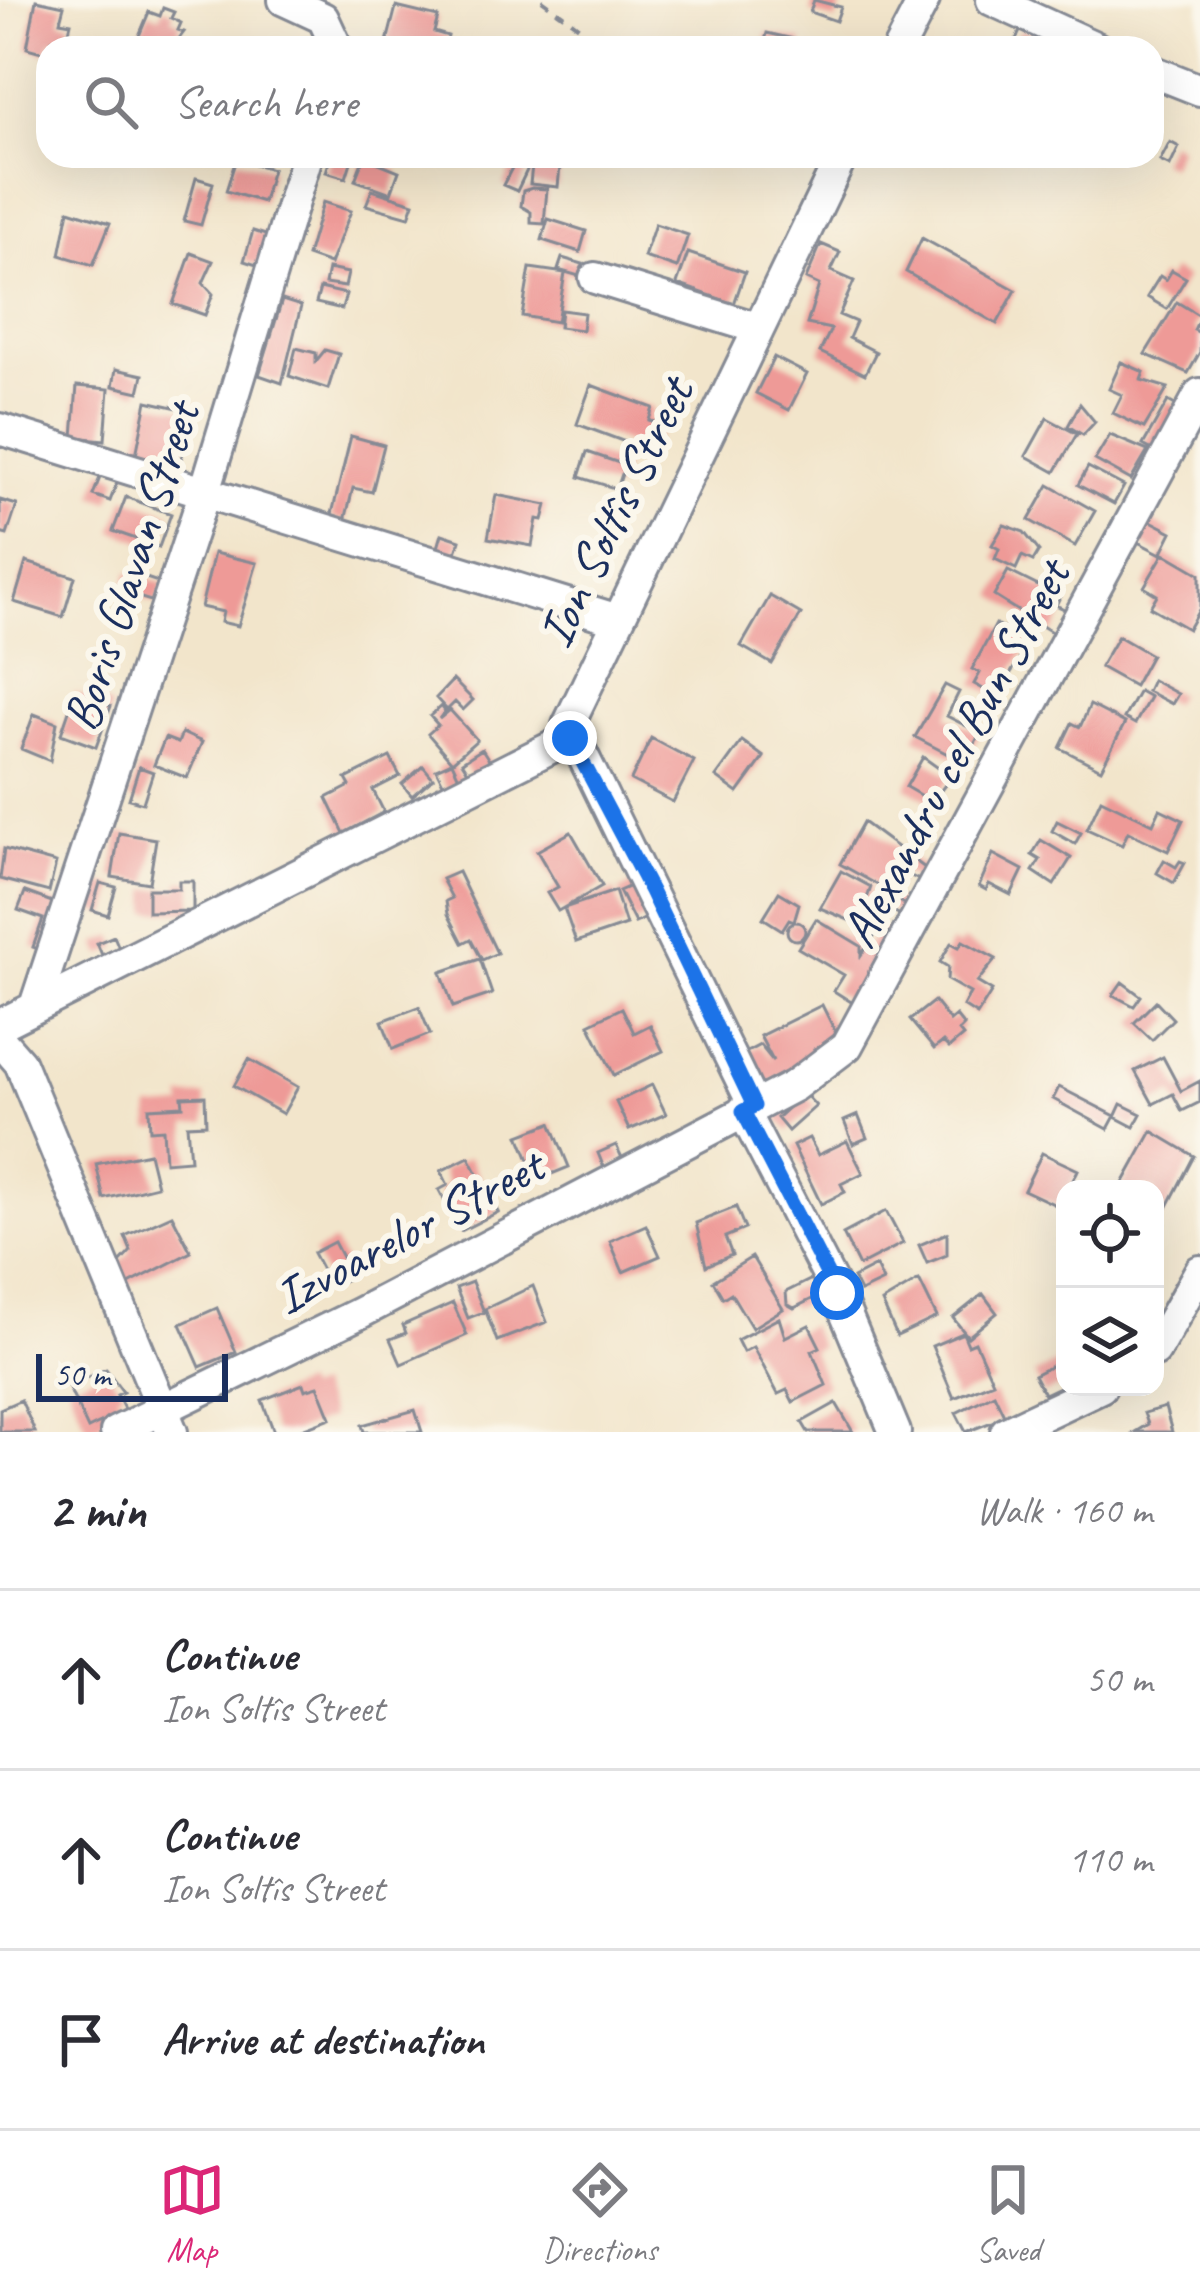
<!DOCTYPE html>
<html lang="en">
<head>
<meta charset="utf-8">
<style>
  :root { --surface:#fff; --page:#f7f7f7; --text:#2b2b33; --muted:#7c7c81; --line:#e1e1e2; --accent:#db2777 }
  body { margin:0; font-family:Caveat,sans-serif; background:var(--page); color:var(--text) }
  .controls { position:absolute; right:36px; bottom:36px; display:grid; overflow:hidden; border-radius:24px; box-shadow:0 12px 48px #0002 }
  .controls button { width:108px; height:108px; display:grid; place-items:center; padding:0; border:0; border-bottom:3px solid var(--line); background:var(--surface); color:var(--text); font:60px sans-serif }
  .scale { position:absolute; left:36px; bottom:30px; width:192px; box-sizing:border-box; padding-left:12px; border:6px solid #1b2f5e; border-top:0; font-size:33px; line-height:42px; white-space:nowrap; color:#1b2f5e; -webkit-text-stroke:9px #fbf7ec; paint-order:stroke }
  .stop { position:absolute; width:36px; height:36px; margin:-27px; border:9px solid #1a73e8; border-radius:50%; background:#fff }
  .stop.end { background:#1a73e8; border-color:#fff; box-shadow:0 3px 12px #0008 }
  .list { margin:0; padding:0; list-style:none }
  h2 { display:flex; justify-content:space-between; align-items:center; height:156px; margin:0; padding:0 48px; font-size:51px }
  h2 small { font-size:39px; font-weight:400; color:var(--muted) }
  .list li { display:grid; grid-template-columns:78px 1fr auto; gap:36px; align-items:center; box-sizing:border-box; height:180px; padding:0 48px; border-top:3px solid var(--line) }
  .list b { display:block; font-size:45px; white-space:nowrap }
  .list p { margin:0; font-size:39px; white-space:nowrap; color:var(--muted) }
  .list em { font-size:39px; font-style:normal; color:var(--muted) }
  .icon { flex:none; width:66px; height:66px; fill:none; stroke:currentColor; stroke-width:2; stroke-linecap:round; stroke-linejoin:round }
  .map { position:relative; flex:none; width:1200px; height:1432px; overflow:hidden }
  .search { position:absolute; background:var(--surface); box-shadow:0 12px 48px #0002; left:36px; right:36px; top:36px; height:132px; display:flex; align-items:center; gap:30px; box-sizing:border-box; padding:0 42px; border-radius:36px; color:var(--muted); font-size:45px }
  .sheet { height:696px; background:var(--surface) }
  nav { display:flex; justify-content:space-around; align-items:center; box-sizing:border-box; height:168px; border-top:3px solid var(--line); background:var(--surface); font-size:33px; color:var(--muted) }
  nav a { display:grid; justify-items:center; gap:6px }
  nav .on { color:var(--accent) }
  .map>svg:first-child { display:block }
  .building { fill:#ee9a97 }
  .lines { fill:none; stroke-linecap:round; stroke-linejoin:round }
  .minor-casing { stroke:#868a94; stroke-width:36 }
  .path { stroke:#868a94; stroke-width:4.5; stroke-dasharray:9 9; stroke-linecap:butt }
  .minor { stroke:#fff; stroke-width:30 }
  .route { stroke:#1a73e8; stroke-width:15 }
  .labels { text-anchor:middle; stroke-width:12; stroke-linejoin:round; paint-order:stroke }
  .street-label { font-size:51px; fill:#1b2f5e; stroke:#fbf7ec }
</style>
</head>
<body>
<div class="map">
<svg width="1200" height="1432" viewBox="0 0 1200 1432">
  <rect width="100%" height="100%" fill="#fbf7ec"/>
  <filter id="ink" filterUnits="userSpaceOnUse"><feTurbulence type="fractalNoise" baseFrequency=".00833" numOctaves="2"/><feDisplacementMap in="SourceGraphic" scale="24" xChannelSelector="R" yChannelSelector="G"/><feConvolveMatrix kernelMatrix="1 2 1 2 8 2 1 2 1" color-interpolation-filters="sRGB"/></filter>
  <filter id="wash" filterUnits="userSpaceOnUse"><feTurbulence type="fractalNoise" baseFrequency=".004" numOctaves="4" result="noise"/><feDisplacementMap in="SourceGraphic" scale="48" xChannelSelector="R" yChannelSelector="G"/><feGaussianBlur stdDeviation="2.7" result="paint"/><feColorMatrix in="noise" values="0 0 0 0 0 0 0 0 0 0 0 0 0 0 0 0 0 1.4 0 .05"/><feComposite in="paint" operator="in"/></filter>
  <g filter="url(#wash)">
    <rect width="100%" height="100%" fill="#f2e5cb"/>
    <g id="blocks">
      <path class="building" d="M36,0L64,6L60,21L71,23L66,43L52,40L45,53L27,48Z
        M814,0L841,7L836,21L810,12Z
        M396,7L438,17L434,32L448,36L445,48L387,42Z
        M163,8L174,12L171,18L181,23L178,30L184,32L172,48L139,36L149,12L160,16Z
        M1021,29L1037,36L1031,48H1012Z
        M767,33L803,41L801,48H763Z
        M1170,142L1179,147L1170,166L1160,161Z
        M331,156H353L346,178L326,172Z
        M533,156H561L558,187L530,184Z
        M364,157L399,171L391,193L355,180Z
        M236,159L272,169L263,202L226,191Z
        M516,160L529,166L517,191L503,185Z
        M196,178L213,183L201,225L184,221Z
        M532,188L547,189L544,224L531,223V212L521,206L523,191Z
        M372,190L414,203L409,217L366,205Z
        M323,202L351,211L330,264L307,256Z
        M69,210L110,223L93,265L60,255Z
        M548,219L586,231L580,252L542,240Z
        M655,224L688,235L677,268L644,257Z
        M253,231L272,237L263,267L244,261Z
        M922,238L1016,290L997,324L906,272Z
        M821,244L840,252L831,271L854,281L839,315L856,322L849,338L876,352L865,374L820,352L831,329L807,324L819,285L806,279Z
        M191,253L213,261L203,283L213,294L205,315L173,304Z
        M688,253L745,272L734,304L677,284Z
        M562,258L583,264L579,276L558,270Z
        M530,268L565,273L557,322L522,316Z
        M328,269L348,273L345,287L325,284Z
        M1172,270L1186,278L1167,309L1147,297L1160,276L1166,280Z
        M320,288L346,294L342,309L316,303Z
        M282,300L301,306L282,383L259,375Z
        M1177,302L1200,316L1194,330L1200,333V352L1188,373L1145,354Z
        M561,310L584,313L582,330L559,327Z
        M296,348L316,353V361L325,350L339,354L328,389L289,376Z
        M774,357L807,374L789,410L756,393Z
        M1121,362L1144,372L1141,380L1168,388L1144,428L1113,413L1122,395L1109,389Z
        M116,369L143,375L139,392L113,386Z
        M591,385L653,408L649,420L662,425L652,452L577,424Z
        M77,386L109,389L105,440L73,437Z
        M147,401L191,411L180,464L136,455Z
        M1168,401L1184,410L1160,454L1143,445Z
        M1080,404L1095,422L1083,435L1068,426Z
        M1047,418L1077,434L1055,472L1026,456Z
        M1110,435L1148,451L1131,480L1095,460Z
        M351,436L384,445L372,492L353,488L345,521L331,518Z
        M587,452L625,465L617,489L579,477Z
        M1088,467L1124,486L1114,504L1078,485Z
        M103,470L119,477L110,501L93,495Z
        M1049,485L1095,511L1075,546L1029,520Z
        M496,495L547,505L543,520L537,519L532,546L488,538Z
        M126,497L171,514L159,547L113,531Z
        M0,500L17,505L7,535L0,533Z
        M1149,520L1172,532L1161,554L1138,542Z
        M1004,525L1024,532L1039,551L1033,561L1022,556L1016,569L995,559L999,549L992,545Z
        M442,534L460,540L455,556L437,551Z
        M214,553L257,563L238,626L221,622L223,612L201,607Z
        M1164,553L1200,574V608L1188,629L1150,607L1157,595L1144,587Z
        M26,562L75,577L63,617L14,602Z
        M1008,571L1060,597L1056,605L1066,610L1053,633L994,596Z
        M128,572L164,584L157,603L122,592Z
        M770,596L801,614L772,664L741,646Z
        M996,624L1030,643L996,696L974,684L980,673L972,669Z
        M1118,636L1151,655L1134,686L1100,667Z
        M453,680L473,700L463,710L455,702L447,710L436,698Z
        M1152,680L1178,694L1172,704L1147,691Z
        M945,685L959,692L947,716L980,733L965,763L915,737Z
        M1139,691L1150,697L1135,724L1124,718Z
        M75,693L111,706L96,747L61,734Z
        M1090,705L1125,723L1101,769L1060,748L1072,723L1080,727Z
        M441,706L445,711L439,719L450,710L477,740L452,762L428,734L438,725L430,716Z
        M34,714L57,723L50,761L21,749Z
        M182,733L202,742L187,778L154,765L165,738L178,743Z
        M651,738L694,761L673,802L631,780Z
        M742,741L764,757L738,793L716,777Z
        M482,749L491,763L471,776L462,762Z
        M390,757L400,776L373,790L384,812L344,833L327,798L350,786L346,779Z
        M923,757L951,777L932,802L906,787Z
        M452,762L461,781L446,789L436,769Z
        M423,766L433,778L412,796L402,784Z
        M139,767L153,772L143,803L129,799Z
        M1101,799L1153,824L1160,809L1183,820L1168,851L1128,832L1122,845L1087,829Z
        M1057,821L1081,833L1075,844L1052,831Z
        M863,822L929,871L923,882L903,872L892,893L840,864Z
        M571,832L602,886L558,911L547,893L558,887L537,851Z
        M119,833L156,839L149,883L112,877Z
        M1041,840L1071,858L1054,885L1033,871L1040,860L1032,855Z
        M4,849L56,863L49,892L0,879Z
        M993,854L1023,870L1011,895L989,884L986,890L979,886Z
        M1164,860L1176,867L1180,861L1185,863L1174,883L1157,873Z
        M841,871L871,887L858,924L820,908Z
        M458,872L497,953L482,960L471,939L463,943L448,914L446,901L452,898L442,879Z
        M179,881H193V911L148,912V889H179Z
        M100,883L116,887L108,915L92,910Z
        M635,884L651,916L635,923L619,891Z
        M615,891L626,925L576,942L564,908Z
        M25,892L60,905L44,951L33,947L43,919L18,910Z
        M779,892L799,904L794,921L789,919L782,930L763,918Z
        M884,893L911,908L906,918L878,903Z
        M816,919L861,946V955L880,928L891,934L856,1005L834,991L844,975L798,948Z
        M787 931a9 9 0 1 1 18 0a9 9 0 1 1-18 0Z
        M114,936L119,948L102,955L97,943Z
        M963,941L996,959L977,982L992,991L977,1015L963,1006L970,993L947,980L948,967L940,962L951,943L959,947Z
        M480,959L492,994L453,1007L441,972Z
        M1122,982L1141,996L1134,1006L1113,995Z
        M934,1001L950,1021L956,1016L964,1026L959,1031L963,1036L949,1048L943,1042L934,1049L910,1020Z
        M1156,1001L1173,1019L1152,1040L1134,1023Z
        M822,1005L838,1037L814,1049L819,1058L761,1087L745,1053L760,1045L773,1061L760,1036Z
        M419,1007L430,1034L393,1049L382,1021Z
        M622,1008L634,1033L650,1025L663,1051L614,1075L589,1024Z
        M1163,1057L1181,1091L1200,1081V1102L1182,1111L1173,1094L1153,1104L1135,1071Z
        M249,1059L298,1087L283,1114L234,1086Z
        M652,1085L666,1114L629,1130L616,1102Z
        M1059,1087L1115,1116L1108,1129L1053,1099Z
        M804,1093L816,1106L788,1131L777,1118Z
        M205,1096L206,1124L187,1125L190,1160L165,1162L163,1129L150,1130L149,1108L183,1106L182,1097Z
        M1121,1104L1141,1114L1134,1127L1115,1117Z
        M858,1115L867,1138L853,1144L844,1121Z
        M551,1123L569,1167L537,1180L519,1135Z
        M1152,1131L1194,1156L1155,1231V1189H1120Z
        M809,1138L818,1155L847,1141L863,1173L841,1184L845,1192L821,1204L793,1146Z
        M616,1145L623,1160L604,1168L598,1153Z
        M149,1153L157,1186L104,1199L96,1164Z
        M1042,1153L1078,1170L1060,1207L1024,1190Z
        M469,1157L498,1212L461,1231L439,1190L448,1185L441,1171Z
        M736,1207L745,1229L725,1237L732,1255L706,1266L696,1223Z
        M886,1211L903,1243L859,1266L843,1234Z
        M172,1215L191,1252L127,1285L118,1265L131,1251L125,1236Z
        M646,1225L660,1256L623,1272L610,1241Z
        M947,1233V1255L927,1263L919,1245Z
        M334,1242L352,1276L331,1287L313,1253Z
        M752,1257L783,1309L752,1328L731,1293L723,1298L713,1281Z
        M876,1266L883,1281L860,1292L853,1278Z
        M812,1279L820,1295L794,1308L787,1304L786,1292Z
        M919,1280L937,1317L897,1336L882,1302Z
        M472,1282L484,1312L468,1318L456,1288Z
        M533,1286L547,1322L497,1341L485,1309Z
        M983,1294L997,1313L968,1337L953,1318Z
        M453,1303L467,1335L401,1364L390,1339L406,1333L403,1325Z
        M217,1308L236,1352L200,1367L181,1324Z
        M779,1318L785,1337L809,1325L820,1347L812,1351L826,1385L793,1402L787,1390L778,1394L753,1347L743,1352L737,1340Z
        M963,1333L968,1345L975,1342L993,1382L954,1398L932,1346Z
        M1065,1359V1384L1044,1394L1034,1375Z
        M106,1369L123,1392L117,1395L125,1411L88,1429L68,1386Z
        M303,1384L305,1390L318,1386L331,1418L294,1432H274L262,1400Z
        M994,1394L1005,1417L966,1432L956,1413Z
        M21,1400L35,1432H0V1409Z
        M836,1403L853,1432H808L802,1422Z
        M1165,1407L1172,1432H1135L1148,1424L1144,1413Z
        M415,1410L422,1432H364L362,1425Z"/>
    </g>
  </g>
  <g filter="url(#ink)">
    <use href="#blocks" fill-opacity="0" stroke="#868a94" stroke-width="3"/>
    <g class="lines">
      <defs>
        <path id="minor" d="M284,0L323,18L337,48
          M992,0L1097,48
          M899,48L924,0
          M1152,71L1200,90
          M595,278L757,328
          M0,429L615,619
          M36,1003L205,491L307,156
          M0,1025L570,738
          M0,1040L20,1063L172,1432
          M754,1106L568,725L842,156
          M743,1111L837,1293L895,1432
          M1155,1351L1200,1271
          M116,1432L358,1314L794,1086L847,1046L1200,394
          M1006,1432L1101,1387"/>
      </defs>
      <use href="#minor" class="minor-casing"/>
      <path class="path" d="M542,0L608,48"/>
      <use href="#minor" class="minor"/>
    </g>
  </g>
  <g class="lines" filter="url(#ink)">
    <path class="route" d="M570,738L651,891L754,1106L743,1111L837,1293"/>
  </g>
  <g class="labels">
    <g class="street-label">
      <text transform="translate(614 512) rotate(-64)" y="18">Ion Soltîs Street</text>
      <text transform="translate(130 566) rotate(-72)" y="18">Boris Glavan Street</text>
      <text transform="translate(954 753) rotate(-62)" y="18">Alexandru cel Bun Street</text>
      <text transform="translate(408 1230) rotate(-28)" y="18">Izvoarelor Street</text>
    </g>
  </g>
</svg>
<div class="controls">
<button><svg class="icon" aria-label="locate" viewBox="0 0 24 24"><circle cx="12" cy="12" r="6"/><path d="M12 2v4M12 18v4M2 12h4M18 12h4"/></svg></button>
<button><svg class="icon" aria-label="layers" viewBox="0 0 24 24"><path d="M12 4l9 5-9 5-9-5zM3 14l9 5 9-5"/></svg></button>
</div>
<div class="scale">50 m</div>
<div class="stop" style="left:837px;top:1293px"></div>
<div class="stop end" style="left:570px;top:738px"></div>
<div class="search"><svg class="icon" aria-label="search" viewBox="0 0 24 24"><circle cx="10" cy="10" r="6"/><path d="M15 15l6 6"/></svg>Search here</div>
</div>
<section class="sheet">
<h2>2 min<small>Walk · 160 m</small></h2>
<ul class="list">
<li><svg class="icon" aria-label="ahead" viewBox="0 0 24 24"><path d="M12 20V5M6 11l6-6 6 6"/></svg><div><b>Continue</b><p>Ion Soltîs Street</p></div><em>50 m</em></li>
<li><svg class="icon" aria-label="ahead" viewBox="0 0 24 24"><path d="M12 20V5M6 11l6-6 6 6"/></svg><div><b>Continue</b><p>Ion Soltîs Street</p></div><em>110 m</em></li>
<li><svg class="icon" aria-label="arrive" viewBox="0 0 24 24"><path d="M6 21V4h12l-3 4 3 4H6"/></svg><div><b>Arrive at destination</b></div></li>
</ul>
</section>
<nav>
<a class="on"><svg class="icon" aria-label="map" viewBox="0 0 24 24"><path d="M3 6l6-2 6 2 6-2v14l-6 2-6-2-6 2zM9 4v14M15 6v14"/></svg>Map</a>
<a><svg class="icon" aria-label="directions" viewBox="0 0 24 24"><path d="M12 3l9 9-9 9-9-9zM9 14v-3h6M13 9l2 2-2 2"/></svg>Directions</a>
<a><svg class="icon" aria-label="saved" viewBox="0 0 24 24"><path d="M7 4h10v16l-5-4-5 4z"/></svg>Saved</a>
</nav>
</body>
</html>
